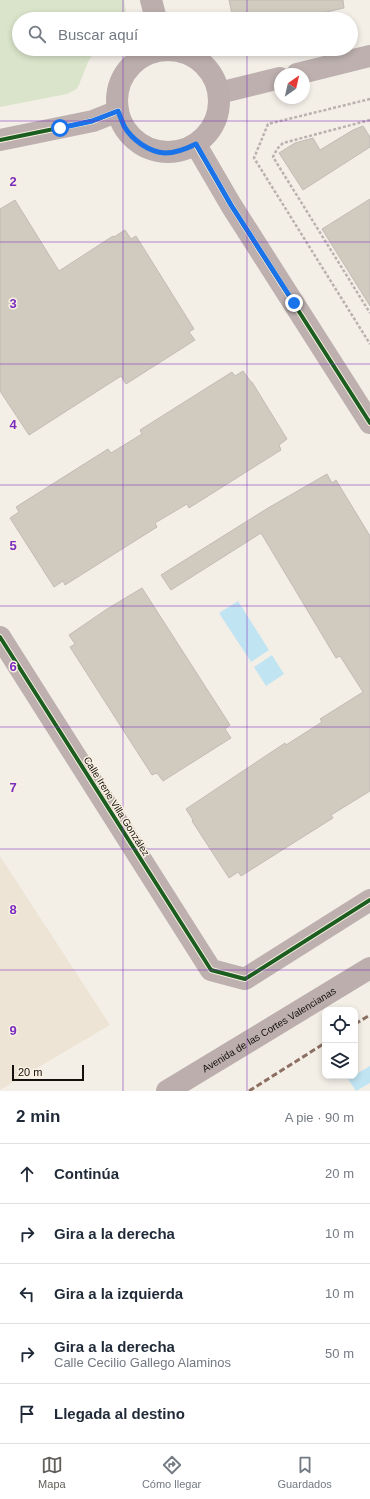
<!DOCTYPE html>
<html lang="es">
<head>
<meta charset="utf-8">
<style>
  :root { --surface:#fff; --page:#f2f2f3; --text:#1f2937; --muted:#747a83; --line:#e0e1e3; --accent:#625f59 }
  body { margin:0; font-family:Arial,sans-serif; background:var(--page); color:var(--text) }
  .controls { position:absolute; right:12px; bottom:12px; display:grid; overflow:hidden; border-radius:8px; box-shadow:0 2px 6px #0003 }
  .controls button { width:36px; height:36px; display:grid; place-items:center; padding:0; border:0; border-bottom:1px solid var(--line); background:var(--surface); color:var(--text); font:20px sans-serif }
  .compass { position:absolute; left:274px; top:68px; width:36px; height:36px; border-radius:50%; background:var(--surface); box-shadow:0 2px 6px #0003; rotate:34deg }
  .scale { position:absolute; left:12px; bottom:10px; width:72px; box-sizing:border-box; padding-left:4px; border:2px solid #14110c; border-top:0; font-size:11px; line-height:14px; white-space:nowrap; color:#14110c; -webkit-text-stroke:3px #f9f0e1; paint-order:stroke }
  .stop { position:absolute; width:12px; height:12px; margin:-9px; border:3px solid #1a73e8; border-radius:50%; background:#fff }
  .stop.end { background:#1a73e8; border-color:#fff; box-shadow:0 1px 4px #0008 }
  .list { margin:0; padding:0; list-style:none }
  h2 { display:flex; justify-content:space-between; align-items:center; height:52px; margin:0; padding:0 16px; font-size:17px }
  h2 small { font-size:13px; font-weight:400; color:var(--muted) }
  .list li { display:grid; grid-template-columns:26px 1fr auto; gap:12px; align-items:center; box-sizing:border-box; height:60px; padding:0 16px; border-top:1px solid var(--line) }
  .list b { display:block; font-size:15px; white-space:nowrap }
  .list p { margin:0; font-size:13px; white-space:nowrap; color:var(--muted) }
  .list em { font-size:13px; font-style:normal; color:var(--muted) }
  .icon { flex:none; width:22px; height:22px; fill:none; stroke:currentColor; stroke-width:2; stroke-linecap:round; stroke-linejoin:round }
  .map { position:relative; flex:none; width:370px; height:1091px; overflow:hidden }
  .search { position:absolute; background:var(--surface); box-shadow:0 2px 6px #0003; left:12px; right:12px; top:12px; height:44px; display:flex; align-items:center; gap:10px; box-sizing:border-box; padding:0 14px; border-radius:22px; color:var(--muted); font-size:15px }
  .sheet { height:352px; background:var(--surface) }
  nav { display:flex; justify-content:space-around; align-items:center; box-sizing:border-box; height:56px; border-top:1px solid var(--line); background:var(--surface); font-size:11px; color:var(--muted) }
  nav a { display:grid; justify-items:center; gap:2px }
  nav .on { color:var(--accent) }
  .map>svg:first-child { display:block }
  .built { fill:#ede4d5 }
  .green { fill:#dae4ca }
  .water { fill:#c1e4f2 }
  .building { fill:#d1cbbf; stroke:#c0bcb6 }
  .lines { fill:none; stroke-linecap:round; stroke-linejoin:round }
  .path { stroke:#bbb1af; stroke-width:2.5; stroke-dasharray:3 2; stroke-linecap:butt }
  .minor { stroke:#bdb0af; stroke-width:22 }
  .tertiary { stroke:#bdb0af; stroke-width:22 }
  .secondary { stroke:#bcaeac; stroke-width:22 }
  .quiet { stroke:#8d6e63; stroke-width:3; stroke-dasharray:6 3; stroke-linecap:butt }
  .cycleway-casing { stroke:#f9f0e1; stroke-width:6 }
  .cycleway { stroke:#1b5e20; stroke-width:4 }
  .route { stroke:#1a73e8; stroke-width:5 }
  .grid { fill:none; stroke:#7b2cbf; stroke-width:1; stroke-opacity:0.55 }
  .labels { text-anchor:middle; stroke-width:3; stroke-linejoin:round; paint-order:stroke }
  .street-label { font-size:10px; fill:#14110c; stroke:#f9f0e1 }
  .grid-label { font-size:13px; text-anchor:middle; font-weight:bold; fill:#7b2cbf; stroke:#f9f0e1; stroke-width:3; stroke-linejoin:round; paint-order:stroke }
</style>
</head>
<body>
<div class="map">
<svg width="370" height="1091" viewBox="0 0 370 1091">
  <rect width="100%" height="100%" fill="#f3efe7"/>
  <path class="built" d="M0,856L110,1025L0,1090Z"/>
  <path class="green" d="M0,0H124L127,19H19V49H96L88,62L78,87L75,90L67,94L0,107Z"/>
  <path class="water" d="M238,601L269,650L251,662L219,613Z
    M272,655L284,674L266,686L254,667Z
    M370,1066V1083L356,1091L348,1079Z"/>
  <path class="building" d="M229,0H343L344,8L295,19H233Z
    M363,126L370,137V147L303,190L279,153L295,143L313,138L320,150L353,130Z
    M370,199V306L322,229Z
    M15,200L59,271L113,236L114,237L125,230L131,239L136,236L194,329L189,332L195,340L126,384L121,376L29,435L0,391V209Z
    M243,371L251,382H252L287,439L279,445L281,450L189,508L187,504L155,523L157,527L65,585L63,581L54,587L10,518L19,512L16,507L108,449L111,453L142,434L140,430L232,372L235,376Z
    M327,474L332,483L336,480L370,536V791L331,815L333,818L241,876L238,872L229,878L192,821L193,820L186,809L285,743L286,745L322,722L320,719L363,692L340,656L336,658L261,533L171,590L161,575L268,508Z
    M142,588L230,725L225,729L231,738L163,781L157,773L152,775L70,647L75,644L69,635L107,609Z"/>
  <g class="lines">
    <path class="path" d="M370,99L268,124L254,158L370,344
      M370,120L283,143L277,149L273,157L370,313"/>
    <path class="minor" d="M196,145L231,205L370,423
      M0,637L211,970L245,979L370,900"/>
    <path class="tertiary" d="M297,74L370,56
      M219,93L280,78
      M0,140L93,121L118,111"/>
    <g class="secondary">
      <path d="M151,0L156,19"/>
      <circle cx="168" cy="101" r="51"/>
      <path id="s1" d="M167,1091L370,968"/>
    </g>
    <path class="quiet" d="M355,1024L370,1015
      M249,1091L325,1043"/>
    <defs>
      <path id="cycleway" d="M0,140L93,121L118,111
        M196,145L231,205L370,423
        M0,637L211,970L245,979L370,900"/>
    </defs>
    <use href="#cycleway" class="cycleway-casing"/>
    <use href="#cycleway" class="cycleway"/>
  </g>
  <g class="lines">
    <path class="route" d="M60,128L92,121L118,111C120,116 122,121 124,126C132,140 149,152 165,153C176,153 186,149 196,144L231,205L294,303"/>
  </g>
  <path class="grid" d="M123,0V19M247,0V19M123,49V1091M247,49V1091M0,121H370M0,242H370M0,364H370M0,485H370M0,606H370M0,727H370M0,849H370M0,970H370"/>
  <g class="labels">
    <g class="street-label">
      <text transform="translate(117 806) rotate(58)" y="4">Calle Irene Villa González</text>
      <text dy="4" stroke="none"><textPath href="#s1" startOffset="119">Avenida de las Cortes Valencianas</textPath></text>
    </g>
  </g>
  <g class="grid-label">
    <text x="13" y="186">2</text>
    <text x="13" y="308">3</text>
    <text x="13" y="429">4</text>
    <text x="13" y="550">5</text>
    <text x="13" y="671">6</text>
    <text x="13" y="792">7</text>
    <text x="13" y="914">8</text>
    <text x="13" y="1035">9</text>
  </g>
</svg>
<div class="controls">
<button><svg class="icon" aria-label="locate" viewBox="0 0 24 24"><circle cx="12" cy="12" r="6"/><path d="M12 2v4M12 18v4M2 12h4M18 12h4"/></svg></button>
<button><svg class="icon" aria-label="layers" viewBox="0 0 24 24"><path d="M12 4l9 5-9 5-9-5zM3 14l9 5 9-5"/></svg></button>
</div>
<svg class="compass" viewBox="-18 -18 36 36"><path d="M0-13l5 13h-10z" fill="#e53935"/><path d="M0 13l5-13h-10z" fill="#747a83"/></svg>
<div class="scale">20 m</div>
<div class="stop" style="left:60px;top:128px"></div>
<div class="stop end" style="left:294px;top:303px"></div>
<div class="search"><svg class="icon" aria-label="search" viewBox="0 0 24 24"><circle cx="10" cy="10" r="6"/><path d="M15 15l6 6"/></svg>Buscar aquí</div>
</div>
<section class="sheet">
<h2>2 min<small>A pie · 90 m</small></h2>
<ul class="list">
<li><svg class="icon" aria-label="ahead" viewBox="0 0 24 24"><path d="M12 20V5M6 11l6-6 6 6"/></svg><div><b>Continúa</b></div><em>20 m</em></li>
<li><svg class="icon" aria-label="right" viewBox="0 0 24 24"><path d="M7 20v-9h11M14 6l5 5-5 5"/></svg><div><b>Gira a la derecha</b></div><em>10 m</em></li>
<li><svg class="icon" aria-label="left" viewBox="0 0 24 24"><path d="M17 20v-9H6M10 6l-5 5 5 5"/></svg><div><b>Gira a la izquierda</b></div><em>10 m</em></li>
<li><svg class="icon" aria-label="right" viewBox="0 0 24 24"><path d="M7 20v-9h11M14 6l5 5-5 5"/></svg><div><b>Gira a la derecha</b><p>Calle Cecilio Gallego Alaminos</p></div><em>50 m</em></li>
<li><svg class="icon" aria-label="arrive" viewBox="0 0 24 24"><path d="M6 21V4h12l-3 4 3 4H6"/></svg><div><b>Llegada al destino</b></div></li>
</ul>
</section>
<nav>
<a class="on"><svg class="icon" aria-label="map" viewBox="0 0 24 24"><path d="M3 6l6-2 6 2 6-2v14l-6 2-6-2-6 2zM9 4v14M15 6v14"/></svg>Mapa</a>
<a><svg class="icon" aria-label="directions" viewBox="0 0 24 24"><path d="M12 3l9 9-9 9-9-9zM9 14v-3h6M13 9l2 2-2 2"/></svg>Cómo llegar</a>
<a><svg class="icon" aria-label="saved" viewBox="0 0 24 24"><path d="M7 4h10v16l-5-4-5 4z"/></svg>Guardados</a>
</nav>
</body>
</html>
